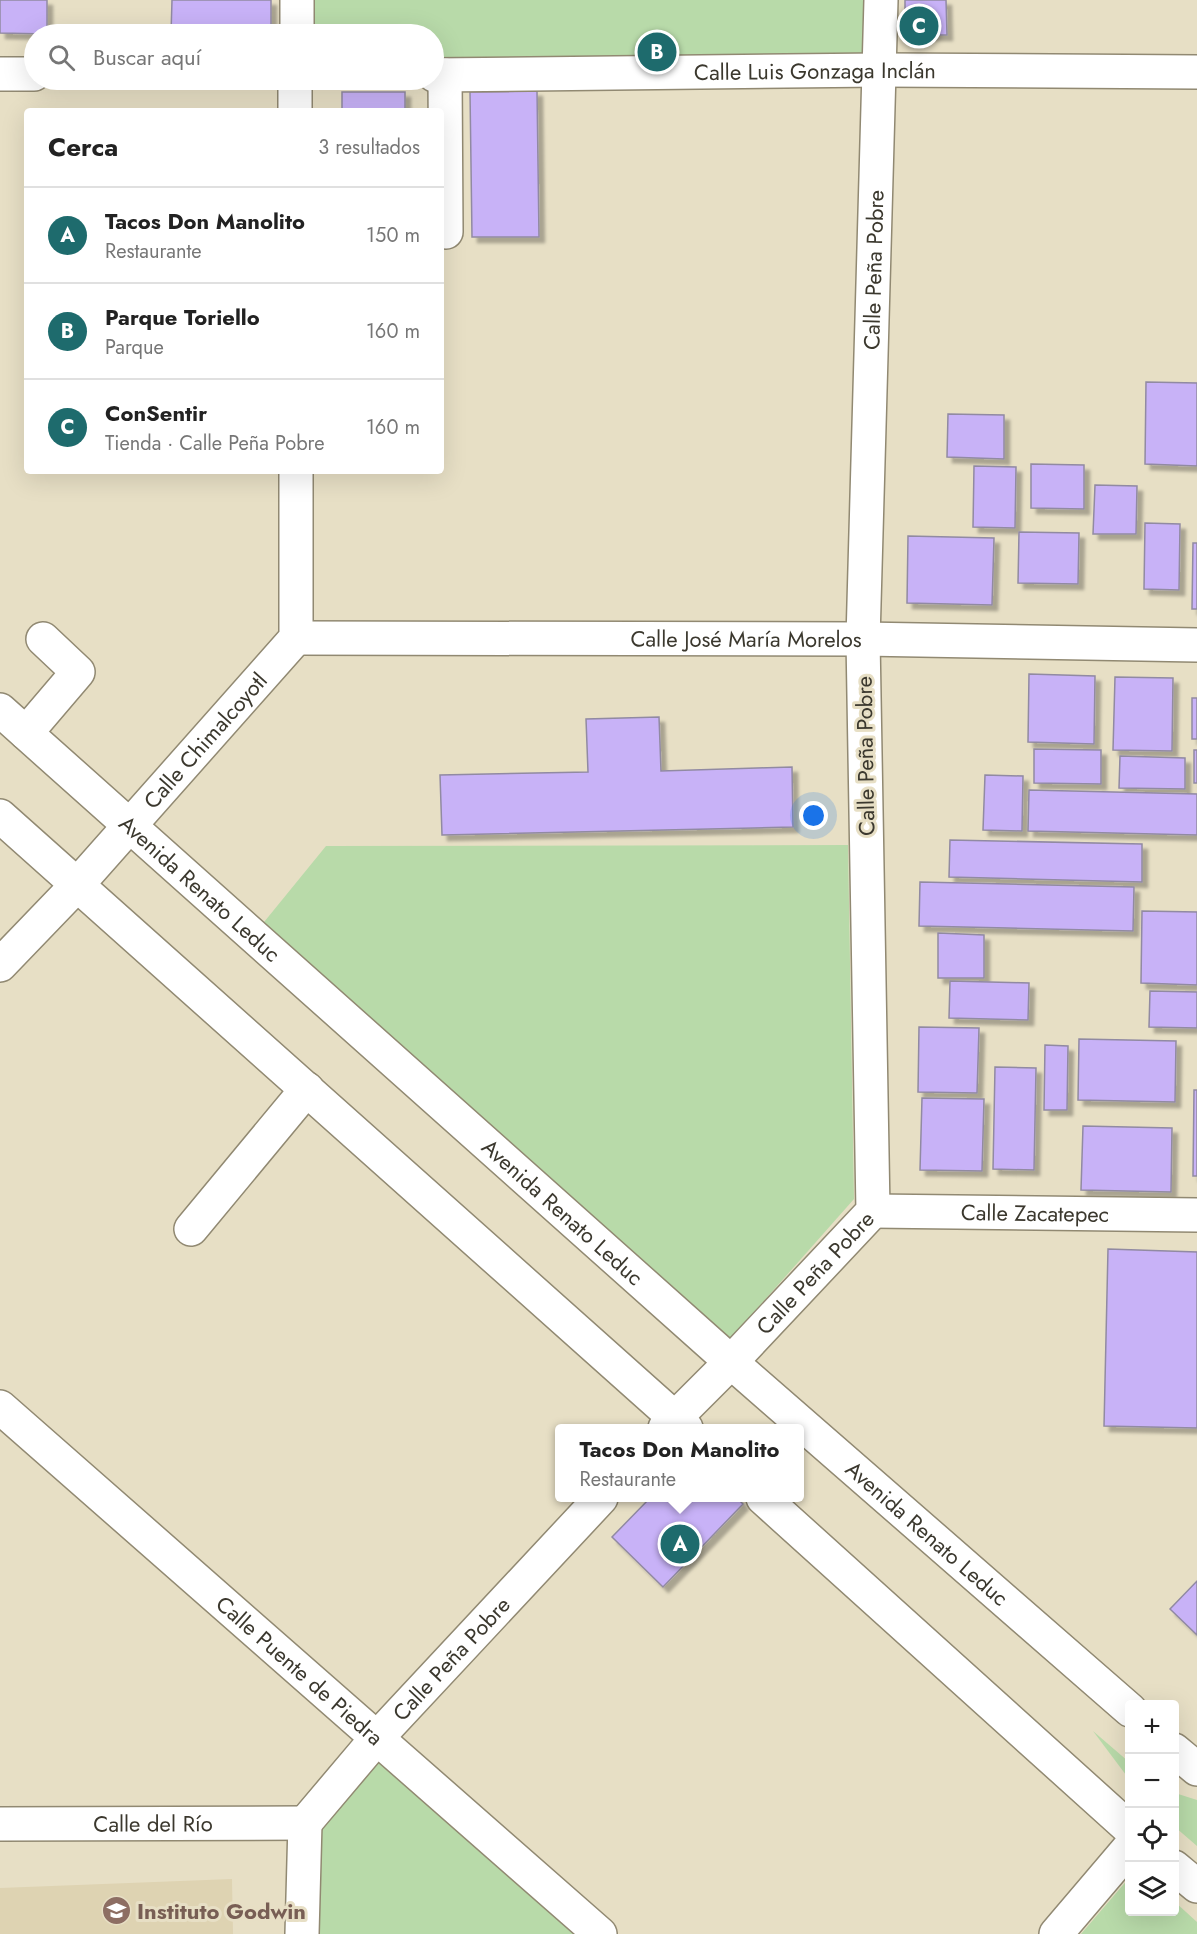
<!DOCTYPE html>
<html lang="es">
<head>
<meta charset="utf-8">
<style>
  :root { --surface:#fff; --page:#f2f2f2; --text:#222; --muted:#767676; --line:#e0e0e0; --accent:#1e6b6d }
  body { margin:0; font-family:Jost,sans-serif; background:var(--page); color:var(--text) }
  .controls { position:absolute; right:18px; bottom:18px; display:grid; overflow:hidden; border-radius:6px; box-shadow:0 6px 24px #0002 }
  .controls button { width:54px; height:54px; display:grid; place-items:center; padding:0; border:0; border-bottom:2px solid var(--line); background:var(--surface); color:var(--text); font:30px sans-serif }
  .you { position:absolute; left:814px; top:816px; width:21px; height:21px; margin:-15px; border:4px solid #fff; border-radius:50%; background:#1a73e8; box-shadow:0 0 0 9px #1a73e833 }
  .badge { display:grid; place-items:center; width:39px; height:39px; border-radius:50%; background:var(--accent); color:#fff; font-size:20px; font-weight:700 }
  .pin { position:absolute; translate:-50% -50%; border:3px solid #fff; box-shadow:0 2px 6px #0006 }
  .popup { position:absolute; left:555px; top:1424px; width:249px; height:78px; box-sizing:border-box; display:grid; place-content:center; border-radius:6px; background:var(--surface); filter:drop-shadow(0 2px 4px #0005); font-size:20px; white-space:nowrap; color:var(--muted) }
  .popup b { font-size:22px; color:var(--text) }
  .popup::after { content:''; position:absolute; left:50%; top:100%; margin-left:-12px; border:12px solid transparent; border-top-color:var(--surface) }
  .list { margin:0; padding:0; list-style:none }
  h2 { display:flex; justify-content:space-between; align-items:center; height:78px; margin:0; padding:0 24px; font-size:26px }
  h2 small { font-size:20px; font-weight:400; color:var(--muted) }
  .list li { display:grid; grid-template-columns:39px 1fr auto; gap:18px; align-items:center; box-sizing:border-box; height:96px; padding:0 24px; border-top:2px solid var(--line) }
  .list b { display:block; font-size:22px; white-space:nowrap }
  .list p { margin:0; font-size:20px; white-space:nowrap; color:var(--muted) }
  .list em { font-size:20px; font-style:normal; color:var(--muted) }
  .icon { flex:none; width:33px; height:33px; fill:none; stroke:currentColor; stroke-width:2; stroke-linecap:round; stroke-linejoin:round }
  .map { position:relative; flex:none; width:1197px; height:1934px; overflow:hidden }
  .search { position:absolute; background:var(--surface); box-shadow:0 6px 24px #0002; left:24px; top:24px; width:420px; height:66px; display:flex; align-items:center; gap:15px; box-sizing:border-box; padding:0 21px; border-radius:33px; color:var(--muted); font-size:22px }
  .panel { position:absolute; background:var(--surface); box-shadow:0 6px 24px #0002; left:24px; top:108px; width:420px; height:366px; border-radius:6px }
  .map>svg:first-child { display:block }
  .built { fill:#ded3b2 }
  .green { fill:#b8daa9 }
  .building { fill:#c8b2f7; stroke:#918aa2; stroke-width:1.5; filter:url(#shadow) }
  .lines { fill:none; stroke-linecap:round; stroke-linejoin:round }
  .minor-casing { stroke:#918972; stroke-width:36 }
  .minor { stroke:#fff; stroke-width:33 }
  .labels { text-anchor:middle; stroke-width:6; stroke-linejoin:round; paint-order:stroke }
  .street-label { font-size:22px; fill:#3b382e; stroke:#e7dfc5 }
  .education-label { font-size:22px; font-weight:bold; fill:#785e54; stroke:#e7dfc5; text-anchor:start }
</style>
</head>
<body>
<div class="map">
<svg width="1197" height="1934" viewBox="0 0 1197 1934">
  <defs>
    <filter id="shadow"><feDropShadow dx="5.5" dy="5.5" stdDeviation="1.5" flood-color="#0004"/></filter>
  </defs>
  <rect width="100%" height="100%" fill="#e7dfc5"/>
  <path class="built" d="M232,1879L233,1934H0V1888Z"/>
  <path class="green" d="M296,0H881L880,70L434,75V34H296Z
    M848,845L854,1199L724,1346L260,927L326,846Z
    M1093,1731L1129,1762V1779Z
    M376,1739L586,1934H307L305,1823Z
    M1175,1793L1197,1800V1846L1175,1827Z
    M1129,1878L1130,1912H1174L1175,1902L1197,1922V1934H1081Z"/>
  <path class="building" d="M0,0H47V34L0,33Z
    M172,0H271V34H171Z
    M905,0H946L947,35H905Z
    M537,91L539,237H472L470,92Z
    M342,92H405V111H342Z
    M1146,382L1197,383V466L1145,464Z
    M948,414L1004,415V459L947,457Z
    M1031,464L1084,465V509L1031,508Z
    M974,466L1016,467L1015,528L973,527Z
    M1095,485L1137,486L1136,534H1093Z
    M1145,523L1180,524L1179,590L1144,589Z
    M1019,532L1079,533L1078,584L1018,583Z
    M908,536L994,538L992,605L907,603Z
    M1193,543H1197V609H1192Z
    M1029,674L1095,676L1094,744L1028,742Z
    M1115,677L1173,678L1172,751L1113,750Z
    M1192,698H1197V739H1192Z
    M659,717L661,771L792,767L793,827L442,835L440,775L588,772L586,719Z
    M1034,749L1101,750V784L1034,783Z
    M1194,750H1197V783H1194Z
    M1120,756L1185,758V789L1119,788Z
    M985,775L1023,776L1022,831L983,830Z
    M1029,790L1197,794V835L1028,831Z
    M950,840L1142,844V882L949,877Z
    M920,882L1134,887L1133,931L919,926Z
    M1142,911L1197,912V985L1141,983Z
    M938,933L984,935V978H938Z
    M950,981L1029,983L1028,1020L949,1018Z
    M1150,991L1197,992V1028L1149,1027Z
    M919,1027L979,1028L977,1093L918,1092Z
    M1079,1039L1176,1041L1175,1102L1078,1100Z
    M1045,1045L1068,1046L1067,1110H1044Z
    M995,1067L1036,1068L1034,1170L993,1169Z
    M1194,1090H1197V1176H1193Z
    M922,1098L984,1099L982,1171L920,1170Z
    M1083,1126L1172,1128L1171,1192L1081,1190Z
    M1108,1249L1197,1252V1428L1104,1426Z
    M650,1498H737L743,1504L663,1587L612,1537Z
    M1197,1581V1635L1170,1609Z"/>
  <g class="lines">
    <defs>
      <g id="minor">
        <path d="M297,34V0"/>
        <path d="M0,74H34"/>
        <path id="s1" d="M434,75L880,70L1197,72"/>
        <path d="M445,75L446,232"/>
        <path d="M295,80V111"/>
        <path id="s2" d="M296,638L863,639L1197,645"/>
        <path id="s3" d="M0,710L731,1362L1130,1710"/>
        <path d="M26,733L78,672L43,639"/>
        <path d="M0,816L686,1428"/>
        <path id="s4" d="M0,965L77,885L296,638V471"/>
        <path id="s5" d="M873,1211L1197,1215"/>
        <path d="M191,1229L307,1089"/>
        <path id="s6" d="M0,1407L600,1934"/>
        <path id="s7" d="M665,1428L731,1362L873,1211L863,639L881,0"/>
        <path d="M763,1498L1130,1829"/>
        <path d="M1174,1750L1197,1769"/>
        <path id="s8" d="M305,1823L376,1739L601,1498"/>
        <path id="s9" d="M0,1824L305,1823"/>
        <path d="M1174,1867L1197,1886"/>
        <path d="M302,1934L305,1823"/>
        <path d="M1056,1934L1130,1847"/>
      </g>
    </defs>
    <use href="#minor" class="minor-casing"/>
    <use href="#minor" class="minor"/>
  </g>
  <defs>
    <symbol id="school-disc" viewBox="-11 -11 22 22"><circle r="9.5" fill="#8d6e63" stroke="#e7dfc5"/><path d="M0-5L7-2L0 1L-7-2ZM-4 1L0 2.5L4 1V4Q0 6-4 4Z" fill="#fff"/></symbol>
  </defs>
  <g fill-rule="evenodd">
    <use href="#school-disc" x="100" y="1894" width="33" height="33"/>
  </g>
  <g class="labels">
    <g class="street-label">
      <text dy="8" stroke="none"><textPath href="#s1" startOffset="381">Calle Luis Gonzaga Inclán</textPath></text>
      <text dy="8" stroke="none"><textPath href="#s7" startOffset="1242">Calle Peña Pobre</textPath></text>
      <text dy="8" stroke="none"><textPath href="#s2" startOffset="450">Calle José María Morelos</textPath></text>
      <text dy="8" stroke="none"><textPath href="#s4" startOffset="304">Calle Chimalcoyotl</textPath></text>
      <text transform="translate(865 756) rotate(-91)" y="8">Calle Peña Pobre</text>
      <text dy="8" stroke="none"><textPath href="#s3" startOffset="268">Avenida Renato Leduc</textPath></text>
      <text dy="8" stroke="none"><textPath href="#s3" startOffset="754">Avenida Renato Leduc</textPath></text>
      <text dy="8" stroke="none"><textPath href="#s5" startOffset="162">Calle Zacatepec</textPath></text>
      <text dy="8" stroke="none"><textPath href="#s7" startOffset="216">Calle Peña Pobre</textPath></text>
      <text dy="8" stroke="none"><textPath href="#s3" startOffset="1240">Avenida Renato Leduc</textPath></text>
      <text dy="8" stroke="none"><textPath href="#s8" startOffset="220">Calle Peña Pobre</textPath></text>
      <text dy="8" stroke="none"><textPath href="#s6" startOffset="399">Calle Puente de Piedra</textPath></text>
      <text dy="8" stroke="none"><textPath href="#s9" startOffset="153">Calle del Río</textPath></text>
    </g>
    <g class="education-label">
      <text x="137" y="1919">Instituto Godwin</text>
    </g>
  </g>
</svg>
<div class="controls">
<button>+</button>
<button>−</button>
<button><svg class="icon" aria-label="locate" viewBox="0 0 24 24"><circle cx="12" cy="12" r="6"/><path d="M12 2v4M12 18v4M2 12h4M18 12h4"/></svg></button>
<button><svg class="icon" aria-label="layers" viewBox="0 0 24 24"><path d="M12 4l9 5-9 5-9-5zM3 14l9 5 9-5"/></svg></button>
</div>
<div class="you"></div>
<div class="pin badge" style="left:680px;top:1544px">A</div>
<div class="popup"><b>Tacos Don Manolito</b>Restaurante</div>
<div class="pin badge" style="left:657px;top:52px">B</div>
<div class="pin badge" style="left:919px;top:26px">C</div>
<div class="search"><svg class="icon" aria-label="search" viewBox="0 0 24 24"><circle cx="10" cy="10" r="6"/><path d="M15 15l6 6"/></svg>Buscar aquí</div>
<section class="panel">
<h2>Cerca<small>3 resultados</small></h2>
<ul class="list">
<li><span class="badge">A</span><div><b>Tacos Don Manolito</b><p>Restaurante</p></div><em>150 m</em></li>
<li><span class="badge">B</span><div><b>Parque Toriello</b><p>Parque</p></div><em>160 m</em></li>
<li><span class="badge">C</span><div><b>ConSentir</b><p>Tienda · Calle Peña Pobre</p></div><em>160 m</em></li>
</ul>
</section>
</div>
</body>
</html>
